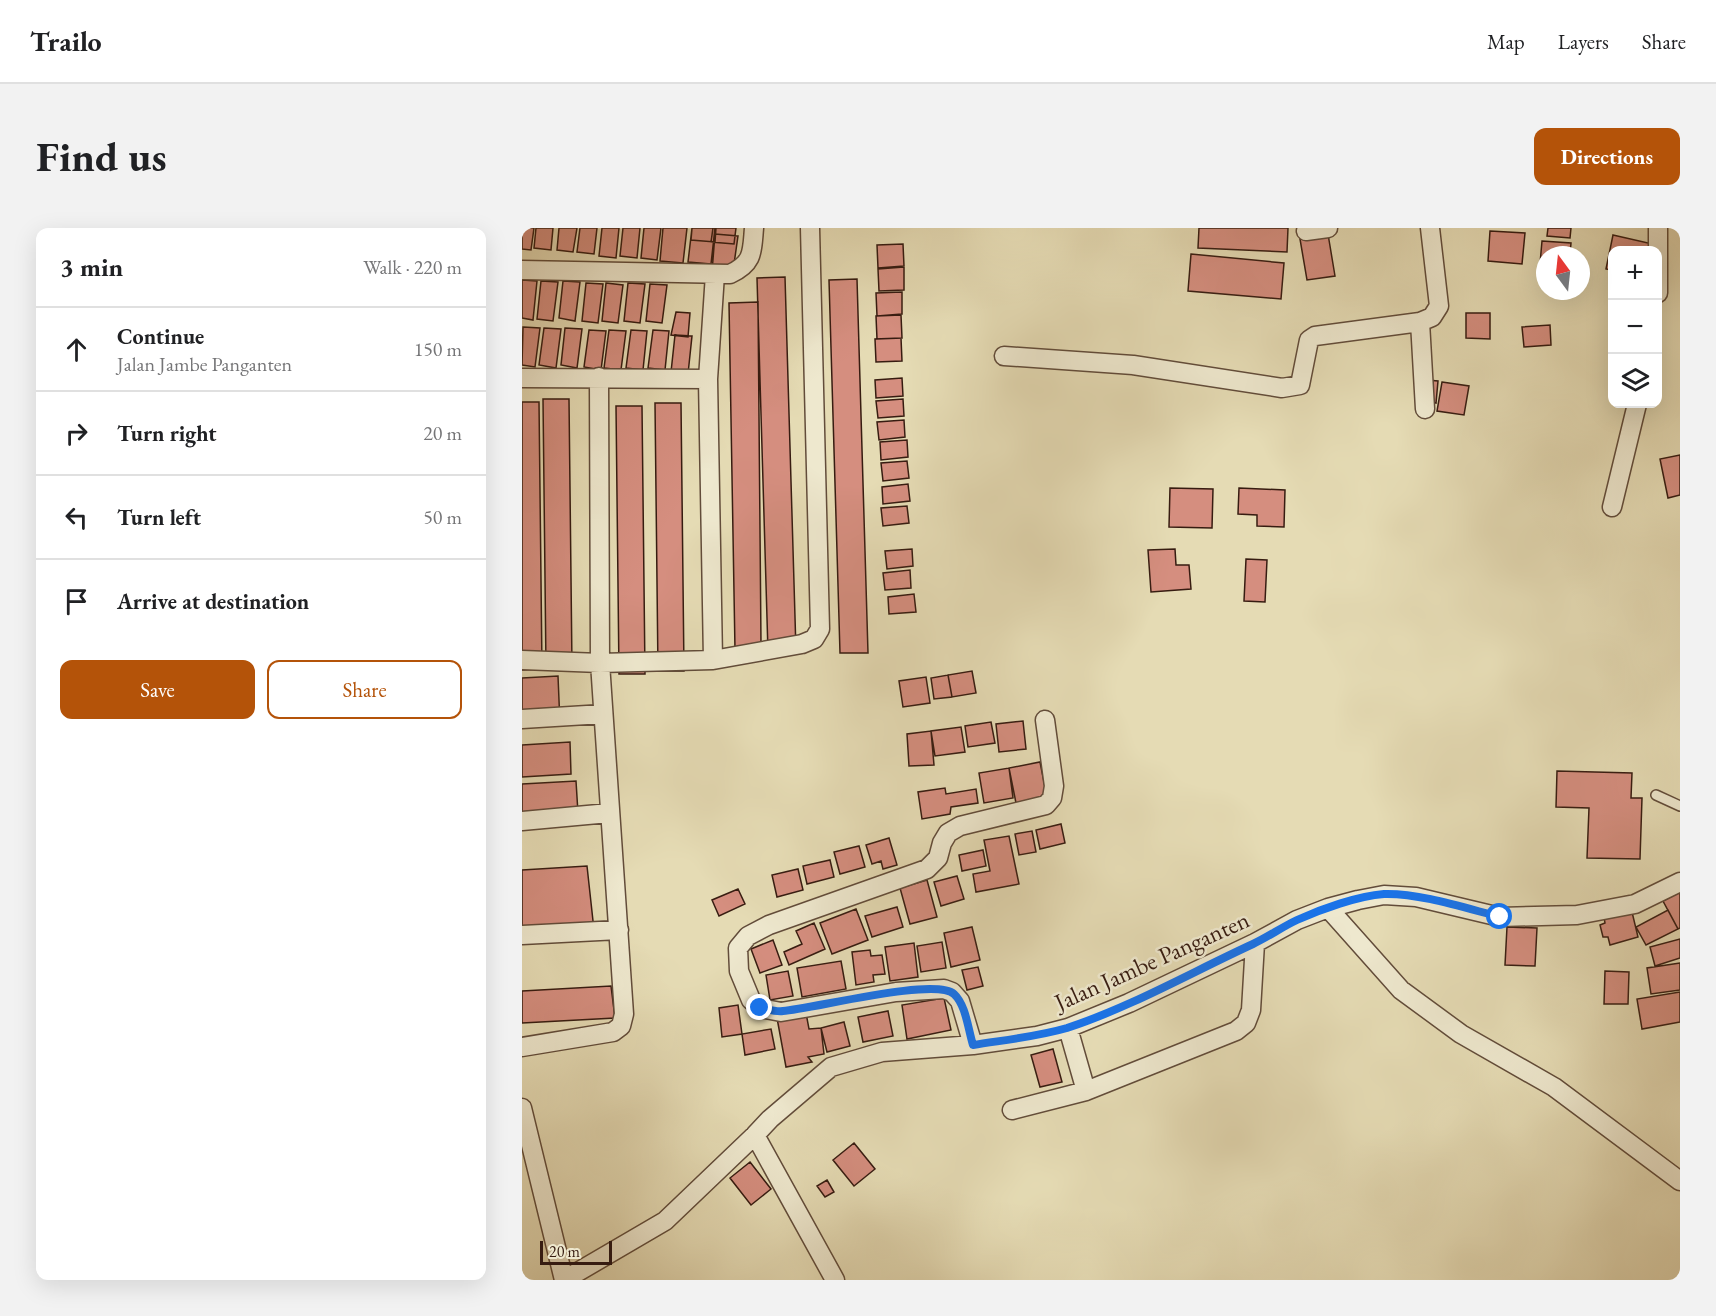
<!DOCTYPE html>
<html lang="en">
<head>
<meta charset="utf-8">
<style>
  :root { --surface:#fff; --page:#f2f2f2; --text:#202124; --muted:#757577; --line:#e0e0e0; --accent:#b45309 }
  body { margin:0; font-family:"EB Garamond",serif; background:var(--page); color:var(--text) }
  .controls { position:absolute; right:18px; top:18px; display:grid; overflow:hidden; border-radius:12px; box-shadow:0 6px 24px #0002 }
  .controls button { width:54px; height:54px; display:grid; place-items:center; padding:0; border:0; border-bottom:2px solid var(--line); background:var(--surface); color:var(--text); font:30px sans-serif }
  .compass { position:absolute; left:1014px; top:18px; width:54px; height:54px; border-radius:50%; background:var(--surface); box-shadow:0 6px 24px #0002; rotate:345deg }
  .scale { position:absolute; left:18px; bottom:15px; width:72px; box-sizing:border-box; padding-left:6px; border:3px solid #371c11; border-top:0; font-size:16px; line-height:21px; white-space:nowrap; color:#371c11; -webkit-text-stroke:4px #eee8ce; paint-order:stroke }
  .stop { position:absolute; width:18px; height:18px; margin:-14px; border:4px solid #1a73e8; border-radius:50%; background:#fff }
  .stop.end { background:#1a73e8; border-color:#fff; box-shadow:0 2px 6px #0008 }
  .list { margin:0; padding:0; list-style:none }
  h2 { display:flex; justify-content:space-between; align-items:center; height:78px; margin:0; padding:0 24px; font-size:26px }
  h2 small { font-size:20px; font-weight:400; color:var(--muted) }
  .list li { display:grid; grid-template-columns:39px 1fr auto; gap:18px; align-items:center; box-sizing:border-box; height:84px; padding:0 24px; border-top:2px solid var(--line) }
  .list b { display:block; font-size:22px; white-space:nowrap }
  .list p { margin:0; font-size:20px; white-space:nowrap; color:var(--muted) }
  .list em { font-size:20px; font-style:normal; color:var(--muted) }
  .actions { display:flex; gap:12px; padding:18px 24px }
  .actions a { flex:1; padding:14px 0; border:2px solid var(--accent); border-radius:12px; text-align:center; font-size:21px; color:var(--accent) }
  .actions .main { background:var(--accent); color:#fff }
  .icon { flex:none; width:33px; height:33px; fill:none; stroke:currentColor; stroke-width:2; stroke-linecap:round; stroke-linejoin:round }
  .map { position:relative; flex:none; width:1158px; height:1052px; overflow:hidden; border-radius:12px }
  header { display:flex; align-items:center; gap:36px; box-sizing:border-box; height:84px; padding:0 30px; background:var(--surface); border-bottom:2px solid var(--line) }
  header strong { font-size:28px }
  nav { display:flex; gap:33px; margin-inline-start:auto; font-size:21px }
  .intro { display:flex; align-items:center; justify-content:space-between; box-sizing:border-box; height:144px; padding:0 36px }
  h1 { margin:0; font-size:42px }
  .button { padding:15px 27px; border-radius:12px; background:var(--accent); color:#fff; font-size:21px; font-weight:700 }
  main { display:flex; gap:36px; padding:0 36px }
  aside { flex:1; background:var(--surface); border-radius:12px; box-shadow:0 6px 24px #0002 }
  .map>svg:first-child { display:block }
  .building { fill:#d58e7f; stroke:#371c11; stroke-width:1.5 }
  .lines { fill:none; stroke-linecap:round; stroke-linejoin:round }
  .service-casing { stroke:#624c3a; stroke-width:12 }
  .minor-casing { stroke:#624c3a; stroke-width:21 }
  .service { stroke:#eee8ce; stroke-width:9 }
  .minor { stroke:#eee8ce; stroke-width:18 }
  .route { stroke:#1a73e8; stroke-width:8 }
  .labels { text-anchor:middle; stroke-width:5; stroke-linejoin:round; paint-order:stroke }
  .street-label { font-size:24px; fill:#371c11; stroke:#eee8ce }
</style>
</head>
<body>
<header>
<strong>Trailo</strong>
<nav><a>Map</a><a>Layers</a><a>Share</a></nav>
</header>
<div class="intro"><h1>Find us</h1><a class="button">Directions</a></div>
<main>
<aside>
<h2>3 min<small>Walk · 220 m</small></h2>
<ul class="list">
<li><svg class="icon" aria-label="ahead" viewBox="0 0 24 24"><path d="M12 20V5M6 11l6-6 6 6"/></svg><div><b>Continue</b><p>Jalan Jambe Panganten</p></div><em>150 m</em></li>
<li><svg class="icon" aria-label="right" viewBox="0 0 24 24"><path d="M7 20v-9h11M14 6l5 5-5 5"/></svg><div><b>Turn right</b></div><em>20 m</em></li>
<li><svg class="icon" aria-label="left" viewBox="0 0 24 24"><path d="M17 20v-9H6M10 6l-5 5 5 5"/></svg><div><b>Turn left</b></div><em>50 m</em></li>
<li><svg class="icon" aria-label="arrive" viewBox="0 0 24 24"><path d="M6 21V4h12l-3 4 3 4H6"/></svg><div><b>Arrive at destination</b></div></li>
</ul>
<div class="actions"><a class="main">Save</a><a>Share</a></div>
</aside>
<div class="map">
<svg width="1158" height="1052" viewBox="0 0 1158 1052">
  <rect width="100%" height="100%" fill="#e5dbb4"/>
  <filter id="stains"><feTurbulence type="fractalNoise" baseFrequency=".00333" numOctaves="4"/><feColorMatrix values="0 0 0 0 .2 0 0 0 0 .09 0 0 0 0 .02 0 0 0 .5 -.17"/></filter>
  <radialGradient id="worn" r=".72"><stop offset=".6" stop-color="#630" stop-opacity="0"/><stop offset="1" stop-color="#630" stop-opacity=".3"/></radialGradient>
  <path class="building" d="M0,0H12L9,22L0,21Z
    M14,0H31L29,22L12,20Z
    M37,0H55L51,24L35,22Z
    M58,0H75L72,26L55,24Z
    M80,0H97L94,30L77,28Z
    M101,0H118L115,30L98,28Z
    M122,0H139L135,32L119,30Z
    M141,0H165L161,35L138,33Z
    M170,0H194L193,14L169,12Z
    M170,0H193L189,36L166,34Z
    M191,0H214L212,16L189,14Z
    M677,0H766L765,24L676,20Z
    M1026,0H1049L1048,10L1025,8Z
    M968,3L1003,5L1000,36L966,33Z
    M193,6L216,8L211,43L190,44Z
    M806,6L813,48L785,52L778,11Z
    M1091,7L1135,17L1134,22H1090V42L1084,41Z
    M1020,13L1049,15L1048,27H1023V36H1018Z
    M381,16L382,38L356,40L355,17Z
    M669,26L762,35L759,71L666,63Z
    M382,39V62L357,63L356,41Z
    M263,49L274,423L246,424L235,50Z
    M335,51L346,425H318L307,52Z
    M0,52L15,53L11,92L0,90Z
    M19,53L36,54L31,93L15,91Z
    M41,53L58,54L53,93L37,90Z
    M64,55L81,56L76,95L60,93Z
    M84,55L101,57L96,95L80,93Z
    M106,55L123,56L118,95L102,93Z
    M128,56L145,57L140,95L124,93Z
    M380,64V86L355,88L354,65Z
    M236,74L239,416L213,422L207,75Z
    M154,84L168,85L166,109L149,107Z
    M944,85H968V111L944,110Z
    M379,87L380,110L355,111L354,88Z
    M1028,97L1029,117L1002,119L1000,99Z
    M1,99L18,100L13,139L0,137Z
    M22,100L39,101L34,140L17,137Z
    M43,100L60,101L55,140L39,137Z
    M67,102L84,103L79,142L62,139Z
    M87,102L104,103L99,142L82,140Z
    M109,102L125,103L121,142L104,140Z
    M131,102L147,103L143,142L126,140Z
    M153,107L170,108L166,146L149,144Z
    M379,110L380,133L354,134L353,111Z
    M380,150L381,168L354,170L353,152Z
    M905,152L916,153L914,175L903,173Z
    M920,154L947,158L942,187L915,183Z
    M21,171H47L50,439H24Z
    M381,171L382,188L356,190L354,173Z
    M0,174H17L20,441L0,442Z
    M133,175H159L162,443H136Z
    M94,178H120L123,446H97Z
    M382,192L383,209L357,212L355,194Z
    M385,212L386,229L359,232L358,214Z
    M1158,227V267L1146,270L1138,231Z
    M385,233L387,250L361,253L359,235Z
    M386,256L388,273L361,276L360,259Z
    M648,260L691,261L690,300L647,299Z
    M717,260L763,262L762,299L735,298V287L716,286Z
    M385,278L387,295L361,298L359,280Z
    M390,321L391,338L365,341L363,323Z
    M653,321L654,337H667L669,361L629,364L626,322Z
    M724,331L745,332L743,374L722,373Z
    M388,342L389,360L363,362L361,345Z
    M392,366L394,384L367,386L366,369Z
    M450,443L454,465L430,469L426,447Z
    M426,447L430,469L412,471L409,450Z
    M36,448L38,496L0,499V450Z
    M404,449L408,475L381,479L377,453Z
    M501,493L504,521L477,524L474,496Z
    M469,494L473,515L446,519L443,498Z
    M439,499L443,524L413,528L409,503Z
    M409,503L412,537L387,538L385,506Z
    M48,514L49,546L0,549V517Z
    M518,534L525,569L494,575L487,540Z
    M487,540L491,570L462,575L457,545Z
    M1035,543L1110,545L1109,570H1120L1118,631L1065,630L1067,580L1034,579Z
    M54,553L56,585L0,588V556Z
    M423,560L424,566L454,561L456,575L429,579L428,586L400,591L396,564Z
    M539,596L543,615L518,621L514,602Z
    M510,603L514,624L497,627L493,606Z
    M487,608L497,656L454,664L451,646L468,643L462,612Z
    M367,610L375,637L361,641L359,633L350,636L344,617Z
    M337,618L343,639L318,646L312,624Z
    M461,622L464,638L440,643L437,627Z
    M308,632L312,649L285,656L281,638Z
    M65,638L72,702L0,705V642Z
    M276,641L281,662L255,669L250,647Z
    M435,648L442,671L419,678L412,654Z
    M405,652L415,689L388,696L378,660Z
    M216,661L223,676L197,688L190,672Z
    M1158,664V700L1156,701L1141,673Z
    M375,679L381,699L350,709L343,688Z
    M334,681L346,712L310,726L298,695Z
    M1146,682L1156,701L1124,717L1114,699Z
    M1110,684L1116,709L1088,717L1086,709H1081L1078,697L1083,695L1082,689Z
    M292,695L303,721L267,737L262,724L280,716L274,703Z
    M450,699L458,732L429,739L422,705Z
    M985,699L1015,700L1013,738L983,737Z
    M1158,711V730L1133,738L1128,719Z
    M251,712L260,737L238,745L229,721Z
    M420,714L424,740L399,744L395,718Z
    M392,715L396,749L368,753L363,719Z
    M348,722L349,728L360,727L363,746L351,747L352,754L334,757L330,724Z
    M319,733L324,761L280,769L275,740Z
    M1158,735V762L1129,766L1125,740Z
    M456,739L461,758L445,762L440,742Z
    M266,743L271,768L248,772L244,747Z
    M1083,743L1107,744L1106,776H1082Z
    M89,758L93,790L0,795V763Z
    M1158,764V794L1120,801L1115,771Z
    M422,770L429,802L385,811L380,777Z
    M216,777L220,806L200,809L197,780Z
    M366,783L371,808L341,814L336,789Z
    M284,785L287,801L299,800L302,826L286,829L290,834L264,839L255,790Z
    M322,794L328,818L305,824L299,800Z
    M249,801L253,821L223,827L220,806Z
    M531,821L540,854L518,859L509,827Z
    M332,915L353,941L332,958L311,932Z
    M228,934L249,961L229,977L208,950Z
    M305,952L312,964L303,969L295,958Z"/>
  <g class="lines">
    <defs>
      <path id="service" d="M1134,567L1158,578"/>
      <path id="minor" d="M784,3L806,0
        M0,42L208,46C232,35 230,23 232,0
        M1136,65V0
        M898,94L903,181
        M482,128L611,137L760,160L778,157L787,112L793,108L898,94L910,89L917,78L908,0
        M0,150L186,151
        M1090,279L1115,176
        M0,432L78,435L191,432L280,416L292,411L298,401L288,0
        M191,432L186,151L193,46
        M0,491L81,486
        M0,593L87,585
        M806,680L879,762L939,806L1032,859L1158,953
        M0,707L97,702
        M546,800L564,863
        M451,817L438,773L430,764L422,761L374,764L259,784L238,780L229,772L217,743L216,720L226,708L247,697L405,641L416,630L420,615L426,605L438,598L524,577L530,570L532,558L523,492
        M0,819L91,804L99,798L102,786L78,435L77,149
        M0,880L42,1052
        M490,882L564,863L714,803L724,795L729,782L733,715
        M233,907L313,1052
        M42,1052L143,993L233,907L248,891L309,839L360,824L451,817L515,808L546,800L607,775L733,715L775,692L806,680L836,672L862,667L894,669L978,689L1055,687L1113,676L1158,654"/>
    </defs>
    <use href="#service" class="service-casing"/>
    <use href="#minor" class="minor-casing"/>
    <use href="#service" class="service"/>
    <use href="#minor" class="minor"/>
  </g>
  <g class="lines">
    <path class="route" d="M238,780C245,781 253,784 261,783C290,781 413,749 432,766C444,777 446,801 451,817C482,812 514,809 545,800C609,779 670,744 731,716C746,709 760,699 775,692C799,681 836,668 862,666C898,665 943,680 978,689"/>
  </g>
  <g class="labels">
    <g class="street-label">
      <text transform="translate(630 733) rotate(-24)" y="8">Jalan Jambe Panganten</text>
    </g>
  </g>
  <rect width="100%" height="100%" filter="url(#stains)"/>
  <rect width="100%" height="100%" fill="url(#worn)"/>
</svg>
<div class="controls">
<button>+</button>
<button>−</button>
<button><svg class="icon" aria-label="layers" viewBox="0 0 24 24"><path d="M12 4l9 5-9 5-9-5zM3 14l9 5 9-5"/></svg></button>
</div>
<svg class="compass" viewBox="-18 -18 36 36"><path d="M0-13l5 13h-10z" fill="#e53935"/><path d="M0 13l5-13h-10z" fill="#757577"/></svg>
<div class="scale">20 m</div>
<div class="stop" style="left:978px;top:689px"></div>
<div class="stop end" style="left:238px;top:780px"></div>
</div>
</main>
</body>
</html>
